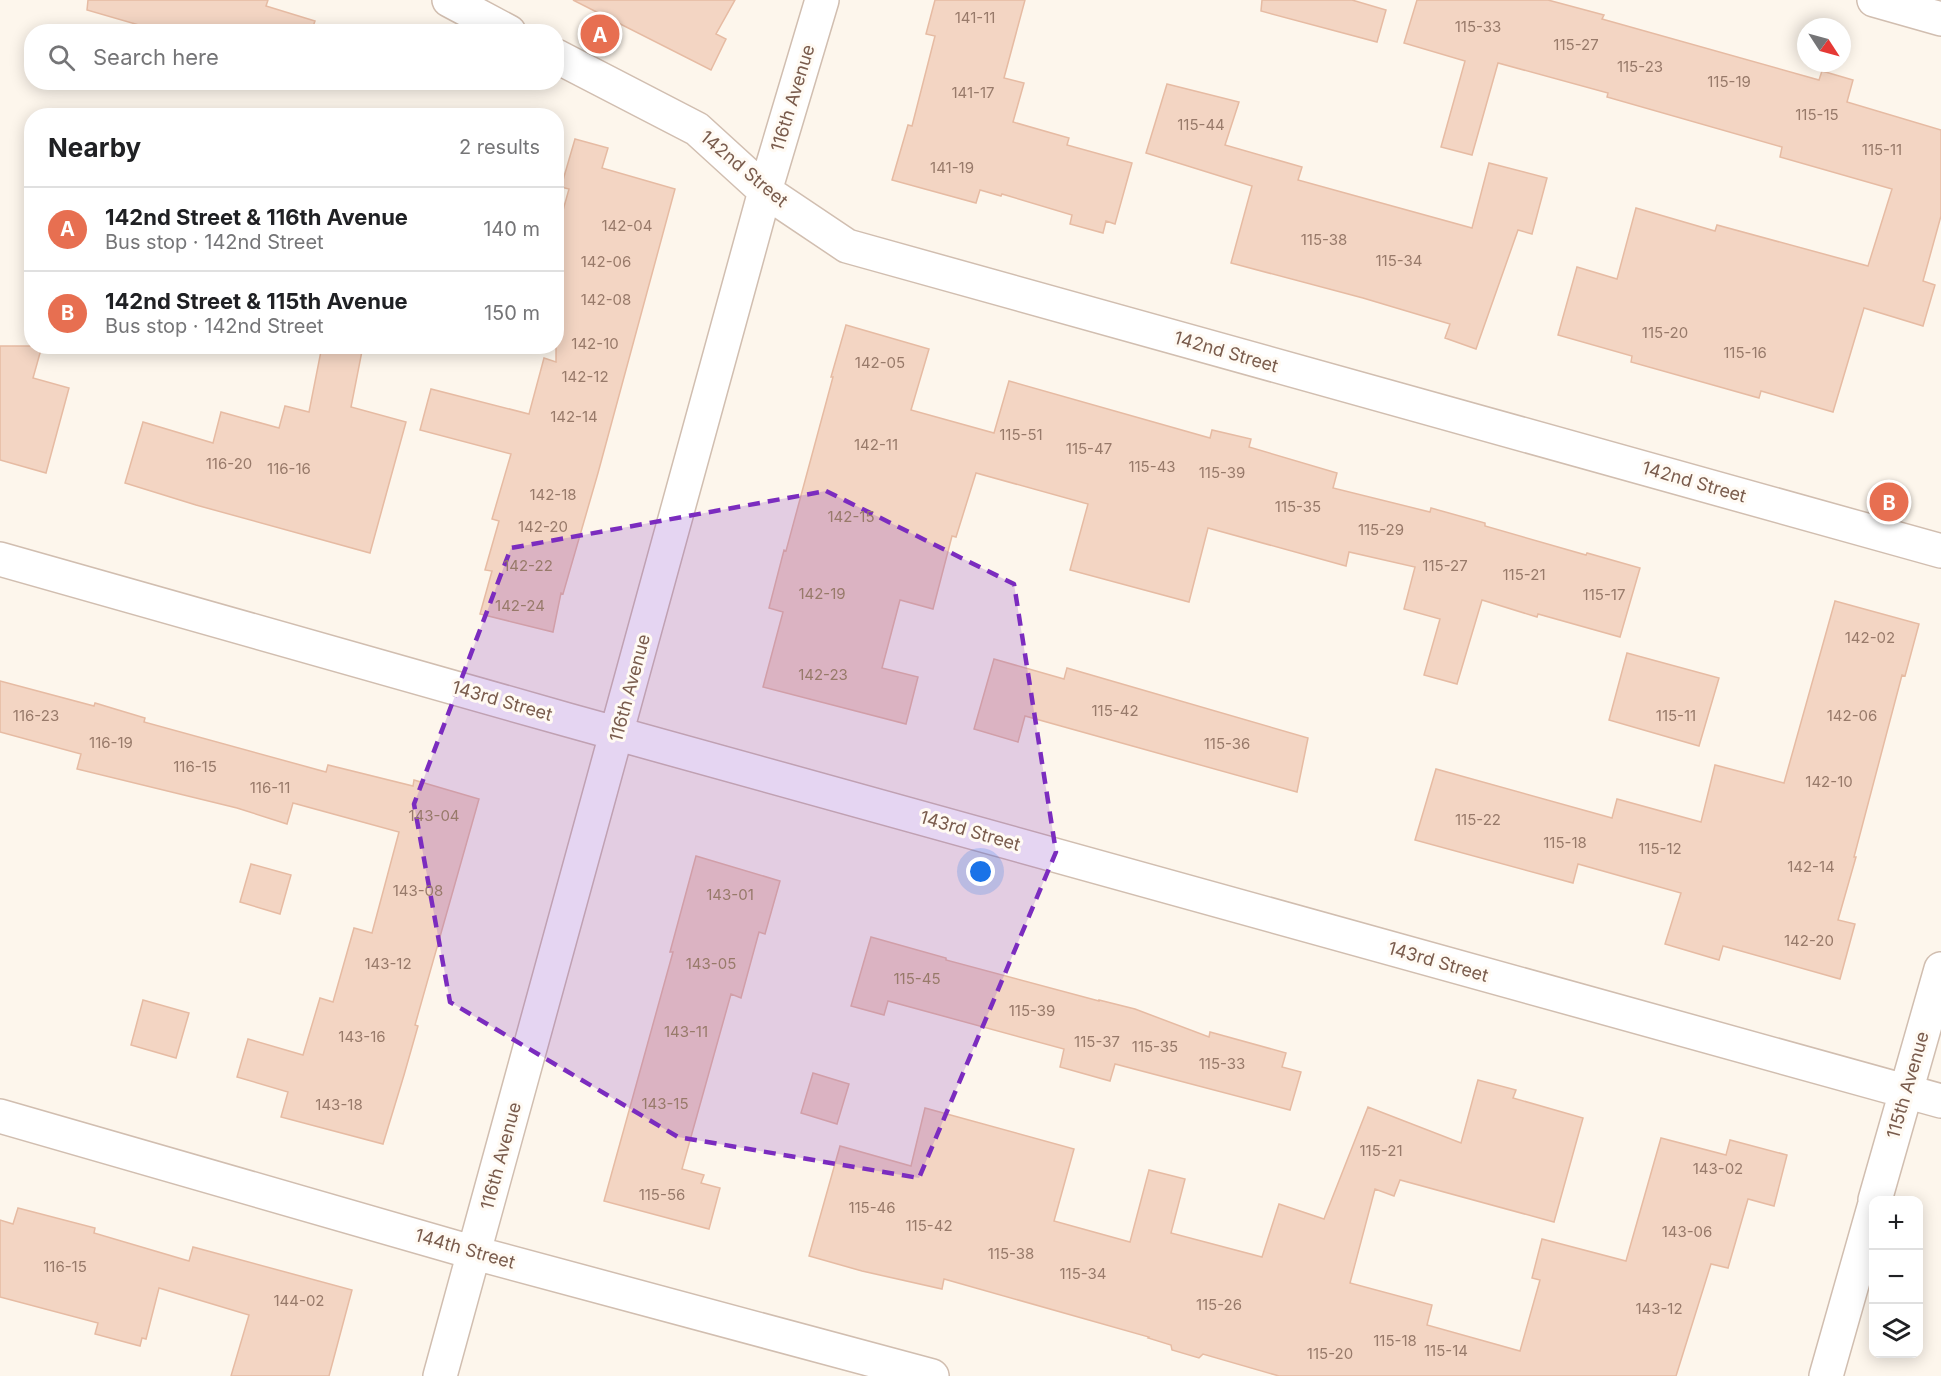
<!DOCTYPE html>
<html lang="en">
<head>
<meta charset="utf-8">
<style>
  :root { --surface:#fff; --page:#f2f2f2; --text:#202124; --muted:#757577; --line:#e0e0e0; --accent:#e76f51 }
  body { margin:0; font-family:Inter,sans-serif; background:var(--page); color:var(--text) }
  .controls { position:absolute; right:18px; bottom:18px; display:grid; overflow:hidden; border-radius:12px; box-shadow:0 3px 15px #0003 }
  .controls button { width:54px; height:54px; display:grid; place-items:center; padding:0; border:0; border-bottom:2px solid var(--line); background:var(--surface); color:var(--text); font:30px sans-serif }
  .compass { position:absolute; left:1797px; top:18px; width:54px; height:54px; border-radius:50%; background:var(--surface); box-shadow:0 3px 15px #0003; rotate:126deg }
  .you { position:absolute; left:981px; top:872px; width:21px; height:21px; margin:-15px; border:4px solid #fff; border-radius:50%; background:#1a73e8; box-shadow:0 0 0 9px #1a73e833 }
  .badge { display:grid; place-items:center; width:39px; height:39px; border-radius:50%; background:var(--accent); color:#fff; font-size:20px; font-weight:700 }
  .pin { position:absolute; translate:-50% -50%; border:3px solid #fff; box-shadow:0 2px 6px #0006 }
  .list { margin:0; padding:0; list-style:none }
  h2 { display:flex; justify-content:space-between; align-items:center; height:78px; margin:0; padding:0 24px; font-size:26px }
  h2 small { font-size:20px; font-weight:400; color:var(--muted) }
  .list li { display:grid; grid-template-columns:39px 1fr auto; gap:18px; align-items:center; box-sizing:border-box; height:84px; padding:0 24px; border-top:2px solid var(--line) }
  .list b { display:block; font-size:22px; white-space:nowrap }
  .list p { margin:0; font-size:20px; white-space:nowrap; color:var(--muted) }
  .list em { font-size:20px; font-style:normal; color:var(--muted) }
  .icon { flex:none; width:33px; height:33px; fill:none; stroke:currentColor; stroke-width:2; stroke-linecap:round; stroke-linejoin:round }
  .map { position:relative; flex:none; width:1941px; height:1376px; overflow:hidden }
  .search { position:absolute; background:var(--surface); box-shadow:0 3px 15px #0003; left:24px; top:24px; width:540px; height:66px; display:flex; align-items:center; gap:15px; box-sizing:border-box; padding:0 21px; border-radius:24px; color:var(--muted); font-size:22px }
  .panel { position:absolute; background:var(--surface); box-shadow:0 3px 15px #0003; left:24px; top:108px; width:540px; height:246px; border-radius:24px }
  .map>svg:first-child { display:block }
  .building { fill:#f3d5c3; stroke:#e6bba3; stroke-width:1.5 }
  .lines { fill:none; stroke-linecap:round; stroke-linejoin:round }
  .street-casing { stroke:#d1beb0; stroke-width:36 }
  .street { stroke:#fff; stroke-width:33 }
  .marked { fill:#7b2cbf; fill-opacity:0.2; stroke:#7b2cbf; stroke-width:4.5; stroke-dasharray:12 8; stroke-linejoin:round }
  .labels { text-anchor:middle; stroke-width:6; stroke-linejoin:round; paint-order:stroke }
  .number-label { font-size:15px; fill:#987a6a }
  .street-label { font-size:18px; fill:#7a5c4d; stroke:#fffaf3 }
</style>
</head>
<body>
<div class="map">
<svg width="1941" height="1376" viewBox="0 0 1941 1376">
  <rect width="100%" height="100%" fill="#fdf6ec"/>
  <path class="building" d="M88,0H268L266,6L315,21L311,32H163L87,10Z
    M573,0H735L716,34L726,39L711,70Z
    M935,0H1025L1004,78L1024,83L1013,122L1069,138L1067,145L1132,163L1115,224L1106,221L1103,233L1070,224L1072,215L1002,194L1001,196L980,190L976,203L892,180L908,125L912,126L935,36L926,34Z
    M1262,0H1352L1386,10L1377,42L1261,11Z
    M1417,0H1548L1604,15L1602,19L1819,80L1822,71L1853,80L1847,102L1941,130V216L1923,281L1935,285L1923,326L1864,308L1833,412L1761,391L1759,398L1720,387L1631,362L1632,356L1558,335L1577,267L1617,279L1636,208L1715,231L1717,225L1868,266L1892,189L1780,157L1782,147L1607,97L1608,93L1498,63L1472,155L1441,147L1465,61L1404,43Z
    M1167,84L1239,102L1225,145L1302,167L1298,180L1472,228L1489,163L1547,178L1532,234L1518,230L1476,349L1445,338L1450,324L1363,298L1231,263L1252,186L1146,153Z
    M575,139L608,148L602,168L675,189L598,473L563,594L561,593L553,632L480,614L492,571L485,570L499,521L492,519L511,454L420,430L431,389L529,414L544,358L556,362V235L569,189L561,187Z
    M846,325L929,349L911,410L994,433L1009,381L1210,438L1212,430L1251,439L1249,447L1337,473L1333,488L1430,512L1431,508L1485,523V526L1586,555L1587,553L1640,568L1620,637L1538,614L1537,617L1482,600L1457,684L1424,675L1440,619L1404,609L1415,567L1349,552L1346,566L1208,528L1189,602L1070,570L1088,504L976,473L956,537L952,536L933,609L900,600L882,668L918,677L906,724L763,687L783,612L769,608L784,550L786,551L833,377H831Z
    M0,346H42L33,378L69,388L46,473L0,460Z
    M322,346H363L351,407L406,422L370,553L196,505L125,483L143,422L213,443L221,412L279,428L285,406L309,412Z
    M1835,601L1919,624L1905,676L1902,675L1854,857H1856L1838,920L1855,924L1840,979L1723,946L1719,960L1665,944L1681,893L1578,864L1573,883L1415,840L1436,769L1612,818L1617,799L1701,822L1715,765L1784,783Z
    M1627,653L1719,678L1699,746L1609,720Z
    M994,659L1064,679L1067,668L1308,738L1297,792L1025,716L1018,742L974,729Z
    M0,681L94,706L95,703L145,718L144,722L326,772L328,765L413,786L414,780L479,799L415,1025L418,1026L404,1075L383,1144L281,1117L288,1092L237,1077L248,1039L303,1055L320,998L333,1002L354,928L372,933L399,832L293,803L287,824L237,808L77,769L81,754L0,732Z
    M696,856L780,881L765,934L759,932L741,998L731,994L682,1169L704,1175L701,1183L720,1188L709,1229L604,1201L673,952H670Z
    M251,864L291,875L280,914L240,902Z
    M871,937L946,958V960L1099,1001V1000L1135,1009L1209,1037L1210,1032L1286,1053L1282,1067L1301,1072L1290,1110L1115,1064L1110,1081L1060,1067L1064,1049L888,1001L884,1015L851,1006Z
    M143,1000L189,1013L176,1058L131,1045Z
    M813,1073L849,1084L837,1124L801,1113Z
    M1478,1080L1516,1090L1513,1098L1583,1118L1554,1222L1400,1180L1394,1196L1375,1189L1350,1283L1432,1305L1427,1325L1520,1351L1540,1280L1532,1278L1542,1239L1626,1261L1661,1138L1726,1155L1730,1140L1787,1155L1774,1206L1748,1199L1728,1268L1711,1264L1676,1376H1279L1203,1354L1199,1358L1172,1350L1171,1345L1148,1338L1149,1337L944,1279L942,1289L862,1271L809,1256L840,1146L911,1166L925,1108L1074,1149L1054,1221L1130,1242L1149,1170L1185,1179L1171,1233L1262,1257L1279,1204L1324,1219L1368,1107L1461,1143Z
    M18,1208L95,1228L94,1233L189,1261L193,1247L352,1290L329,1376H231L249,1315L159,1288L146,1339L142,1338L140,1346L95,1334L98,1323L0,1297V1220L13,1224Z"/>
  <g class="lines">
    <defs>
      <path id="street" d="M449,0L509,32
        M1874,0L1941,19
        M556,56L697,129L765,191L847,246L1941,551
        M0,559L568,720L1941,1101
        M0,1116L475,1253L932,1376
        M1875,1200L1941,969
        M440,1376L765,191L822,0
        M1826,1376L1874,1207"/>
    </defs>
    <use href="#street" class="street-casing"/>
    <use href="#street" class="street"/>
  </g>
  <path class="marked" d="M826,491L1014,584L1056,852L919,1178L678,1137L450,1002L414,804L511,548Z"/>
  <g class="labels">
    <g class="number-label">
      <text x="975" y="23">141-11</text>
      <text x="1478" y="32">115-33</text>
      <text x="1576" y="50">115-27</text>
      <text x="1640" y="72">115-23</text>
      <text x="1729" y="87">115-19</text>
      <text x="973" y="98">141-17</text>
      <text x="1817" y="120">115-15</text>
      <text x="1201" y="130">115-44</text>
      <text x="1882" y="155">115-11</text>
      <text x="952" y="173">141-19</text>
      <text x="627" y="231">142-04</text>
      <text x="1324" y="245">115-38</text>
      <text x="1399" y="266">115-34</text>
      <text x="606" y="267">142-06</text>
      <text x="606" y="305">142-08</text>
      <text x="1665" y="338">115-20</text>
      <text x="595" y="349">142-10</text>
      <text x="1745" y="358">115-16</text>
      <text x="880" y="368">142-05</text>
      <text x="585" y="382">142-12</text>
      <text x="574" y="422">142-14</text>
      <text x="1021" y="440">115-51</text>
      <text x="876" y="450">142-11</text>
      <text x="1089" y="454">115-47</text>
      <text x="229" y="469">116-20</text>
      <text x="1152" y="472">115-43</text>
      <text x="289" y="474">116-16</text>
      <text x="1222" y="478">115-39</text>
      <text x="553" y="500">142-18</text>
      <text x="1298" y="512">115-35</text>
      <text x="851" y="522">142-15</text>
      <text x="543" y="532">142-20</text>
      <text x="1381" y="535">115-29</text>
      <text x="528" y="571">142-22</text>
      <text x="1445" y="571">115-27</text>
      <text x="1524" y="580">115-21</text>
      <text x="822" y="599">142-19</text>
      <text x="1604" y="600">115-17</text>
      <text x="520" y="611">142-24</text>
      <text x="1870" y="643">142-02</text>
      <text x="823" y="680">142-23</text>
      <text x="1115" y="716">115-42</text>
      <text x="36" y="721">116-23</text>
      <text x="1676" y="721">115-11</text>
      <text x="1852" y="721">142-06</text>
      <text x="111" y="748">116-19</text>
      <text x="1227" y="749">115-36</text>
      <text x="195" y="772">116-15</text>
      <text x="1829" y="787">142-10</text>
      <text x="270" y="793">116-11</text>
      <text x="434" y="821">143-04</text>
      <text x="1478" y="825">115-22</text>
      <text x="1565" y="848">115-18</text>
      <text x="1660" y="854">115-12</text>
      <text x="1811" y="872">142-14</text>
      <text x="418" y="896">143-08</text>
      <text x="730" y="900">143-01</text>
      <text x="1809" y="946">142-20</text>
      <text x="388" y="969">143-12</text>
      <text x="711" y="969">143-05</text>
      <text x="917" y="984">115-45</text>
      <text x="1032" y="1016">115-39</text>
      <text x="686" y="1037">143-11</text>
      <text x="362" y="1042">143-16</text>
      <text x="1097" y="1047">115-37</text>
      <text x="1155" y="1052">115-35</text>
      <text x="1222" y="1069">115-33</text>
      <text x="665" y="1109">143-15</text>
      <text x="339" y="1110">143-18</text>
      <text x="1381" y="1156">115-21</text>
      <text x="1718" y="1174">143-02</text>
      <text x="662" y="1200">115-56</text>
      <text x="872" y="1213">115-46</text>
      <text x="929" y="1231">115-42</text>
      <text x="1687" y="1237">143-06</text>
      <text x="1011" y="1259">115-38</text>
      <text x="65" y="1272">116-15</text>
      <text x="1083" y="1279">115-34</text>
      <text x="299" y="1306">144-02</text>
      <text x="1219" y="1310">115-26</text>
      <text x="1659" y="1314">143-12</text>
      <text x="1395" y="1346">115-18</text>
      <text x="1446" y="1356">115-14</text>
      <text x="1330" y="1359">115-20</text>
    </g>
    <g class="street-label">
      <text transform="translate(793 98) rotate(-73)" y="6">116th Avenue</text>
      <text transform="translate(744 169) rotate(40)" y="6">142nd Street</text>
      <text transform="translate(1226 352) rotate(16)" y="6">142nd Street</text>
      <text transform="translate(1694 482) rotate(16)" y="6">142nd Street</text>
      <text transform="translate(630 688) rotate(-75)" y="6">116th Avenue</text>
      <text transform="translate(502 701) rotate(16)" y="6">143rd Street</text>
      <text transform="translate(970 831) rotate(16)" y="6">143rd Street</text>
      <text transform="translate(1438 962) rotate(16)" y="6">143rd Street</text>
      <text transform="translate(1908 1085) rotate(-74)" y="6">115th Avenue</text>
      <text transform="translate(501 1156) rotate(-75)" y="6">116th Avenue</text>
      <text transform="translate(465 1249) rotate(16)" y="6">144th Street</text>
    </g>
  </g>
</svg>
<div class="controls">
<button>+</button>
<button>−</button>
<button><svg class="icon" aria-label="layers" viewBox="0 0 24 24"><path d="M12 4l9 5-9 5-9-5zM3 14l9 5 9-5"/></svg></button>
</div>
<svg class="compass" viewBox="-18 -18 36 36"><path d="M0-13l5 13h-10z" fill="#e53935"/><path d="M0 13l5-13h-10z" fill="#757577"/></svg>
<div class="you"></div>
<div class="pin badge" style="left:600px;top:34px">A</div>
<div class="pin badge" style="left:1889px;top:502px">B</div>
<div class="search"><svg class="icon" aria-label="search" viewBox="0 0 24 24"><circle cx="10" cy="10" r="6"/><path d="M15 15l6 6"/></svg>Search here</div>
<section class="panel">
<h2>Nearby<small>2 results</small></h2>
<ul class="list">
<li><span class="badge">A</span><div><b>142nd Street &amp; 116th Avenue</b><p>Bus stop · 142nd Street</p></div><em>140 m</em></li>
<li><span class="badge">B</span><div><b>142nd Street &amp; 115th Avenue</b><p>Bus stop · 142nd Street</p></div><em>150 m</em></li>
</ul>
</section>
</div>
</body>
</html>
